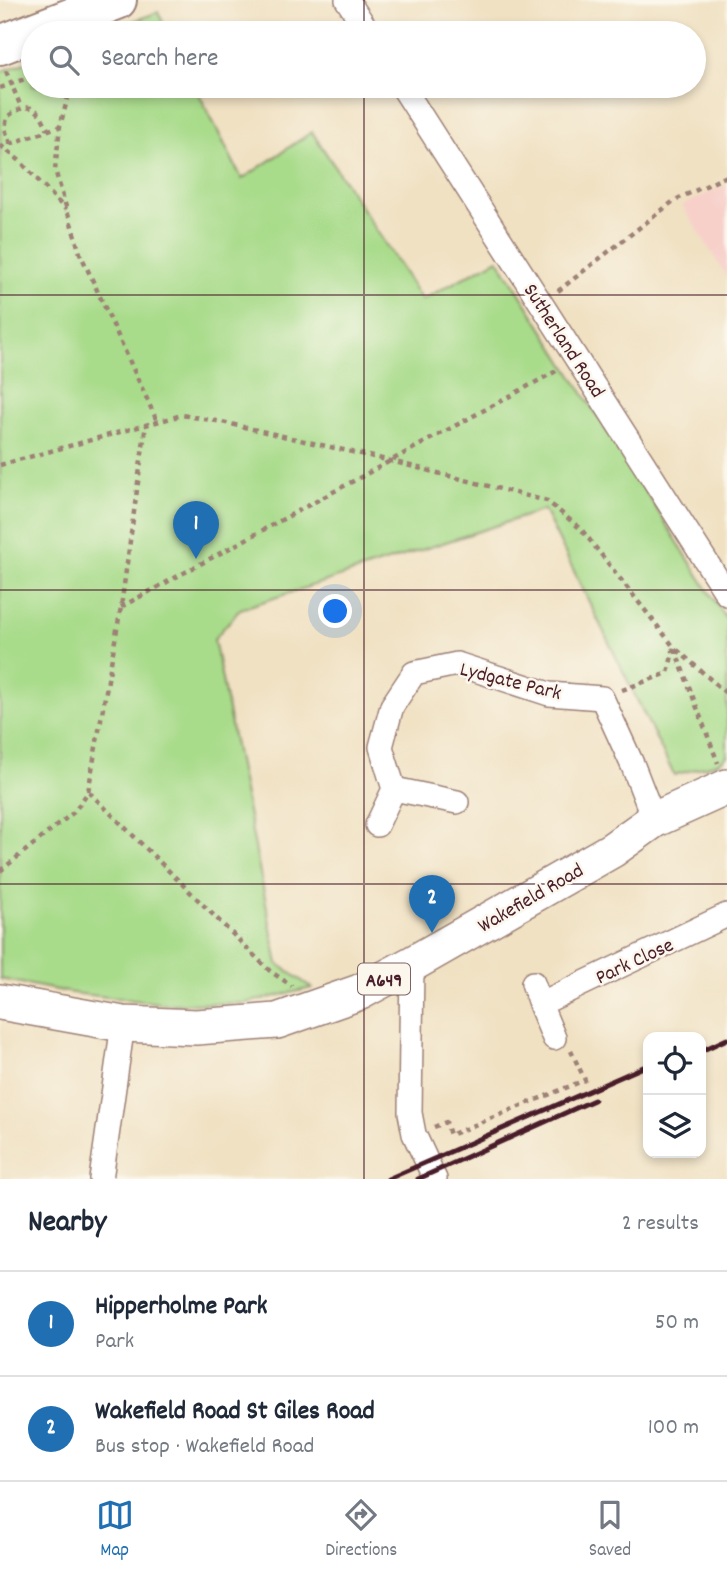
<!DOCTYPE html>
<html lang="en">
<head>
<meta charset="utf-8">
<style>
  :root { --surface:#fff; --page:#f6f6f7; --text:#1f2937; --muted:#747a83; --line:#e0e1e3; --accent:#1f6fb2 }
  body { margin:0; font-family:Dekko,sans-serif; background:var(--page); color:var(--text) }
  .controls { position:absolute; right:21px; bottom:21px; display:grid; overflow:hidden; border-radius:14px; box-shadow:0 4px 10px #0003 }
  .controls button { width:63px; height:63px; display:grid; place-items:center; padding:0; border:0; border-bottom:2px solid var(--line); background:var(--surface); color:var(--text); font:35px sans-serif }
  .you { position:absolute; left:336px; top:612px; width:24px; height:24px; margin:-18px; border:5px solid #fff; border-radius:50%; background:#1a73e8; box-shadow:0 0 0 10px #1a73e833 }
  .badge { display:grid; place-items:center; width:46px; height:46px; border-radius:50%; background:var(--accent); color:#fff; font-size:23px; font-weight:700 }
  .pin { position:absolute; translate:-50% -58px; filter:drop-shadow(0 2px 4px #0008) }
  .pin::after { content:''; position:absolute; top:37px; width:24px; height:21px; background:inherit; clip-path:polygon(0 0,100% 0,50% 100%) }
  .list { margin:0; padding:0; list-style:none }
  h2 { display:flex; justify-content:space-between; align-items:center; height:91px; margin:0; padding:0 28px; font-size:30px }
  h2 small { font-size:23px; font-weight:400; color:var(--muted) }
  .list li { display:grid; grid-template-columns:46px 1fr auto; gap:21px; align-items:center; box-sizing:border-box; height:105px; padding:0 28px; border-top:2px solid var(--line) }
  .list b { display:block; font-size:26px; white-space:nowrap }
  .list p { margin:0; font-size:23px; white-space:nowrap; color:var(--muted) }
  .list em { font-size:23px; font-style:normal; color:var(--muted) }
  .icon { flex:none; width:38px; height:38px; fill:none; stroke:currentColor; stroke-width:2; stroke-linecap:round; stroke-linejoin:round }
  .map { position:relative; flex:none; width:727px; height:1179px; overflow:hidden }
  .search { position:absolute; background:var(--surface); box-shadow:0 4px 10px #0003; left:21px; right:21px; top:21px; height:77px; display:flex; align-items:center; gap:18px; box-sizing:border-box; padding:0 24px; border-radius:38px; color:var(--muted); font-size:26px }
  .sheet { height:301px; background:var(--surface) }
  nav { display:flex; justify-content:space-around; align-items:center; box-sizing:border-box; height:98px; border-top:2px solid var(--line); background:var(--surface); font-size:19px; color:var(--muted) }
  nav a { display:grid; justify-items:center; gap:4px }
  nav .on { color:var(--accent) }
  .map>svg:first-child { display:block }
  .built { fill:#f7d0ca }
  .green { fill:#a8db8a; stroke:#797d5a; stroke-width:2 }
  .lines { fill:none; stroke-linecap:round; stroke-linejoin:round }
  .street-casing { stroke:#9d8076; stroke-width:26 }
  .primary-casing { stroke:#9d8076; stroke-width:38 }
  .highway-casing { stroke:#9d8076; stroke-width:42 }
  .path { stroke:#9d8076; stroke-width:4.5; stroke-dasharray:5 5; stroke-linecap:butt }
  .street { stroke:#fff; stroke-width:23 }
  .primary { stroke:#fff; stroke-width:35 }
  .highway { stroke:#fff; stroke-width:38 }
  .rail { stroke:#4a1f2b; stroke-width:5 }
  .grid { fill:none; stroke:#4a1f2b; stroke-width:2; stroke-opacity:0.55 }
  .labels { text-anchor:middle; stroke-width:5; stroke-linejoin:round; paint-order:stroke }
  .shield { fill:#fbf7ec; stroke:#7f6065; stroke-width:2 }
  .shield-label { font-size:19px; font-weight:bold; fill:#4a1f2b }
  .street-label { font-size:21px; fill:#4a1f2b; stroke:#fbf7ec }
</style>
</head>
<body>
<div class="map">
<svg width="727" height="1179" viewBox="0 0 727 1179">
  <rect width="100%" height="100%" fill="#fbf7ec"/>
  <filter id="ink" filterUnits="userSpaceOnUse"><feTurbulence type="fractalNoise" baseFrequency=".0143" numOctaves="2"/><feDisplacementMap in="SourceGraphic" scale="14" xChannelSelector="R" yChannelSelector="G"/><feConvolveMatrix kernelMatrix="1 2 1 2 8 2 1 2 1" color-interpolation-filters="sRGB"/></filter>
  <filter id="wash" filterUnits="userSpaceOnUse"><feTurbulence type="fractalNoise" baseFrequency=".00686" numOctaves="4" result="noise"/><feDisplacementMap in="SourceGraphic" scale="28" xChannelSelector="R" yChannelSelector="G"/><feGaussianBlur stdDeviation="1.57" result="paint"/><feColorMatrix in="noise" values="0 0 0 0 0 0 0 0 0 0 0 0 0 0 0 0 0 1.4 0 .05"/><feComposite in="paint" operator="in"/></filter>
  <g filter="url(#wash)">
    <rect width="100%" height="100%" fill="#f0e1c2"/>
    <path class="built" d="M727,185V277L682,205Z"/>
    <path class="green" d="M158,12L168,33H102Z
      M33,60V86H195L242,179L312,132L422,300L498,259L727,620V756L717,763L674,775L544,510L240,609L214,639L278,964L312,988L246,1003L168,1004L72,993L0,979V72Z"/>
  </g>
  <g filter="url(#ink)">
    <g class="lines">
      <defs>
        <path id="street" d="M347,0L369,33
          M402,86L727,594
          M394,789L457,802
          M377,825L394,789L381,747L392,706L414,673L457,664L549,694L602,698L633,766L654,820
          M412,964L410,1113L414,1134L435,1179
          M533,983L540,1004L727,915
          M540,1004L554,1038
          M101,1179L123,1024"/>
        <path id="primary" d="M0,1002L123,1024L196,1027L277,1021L360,992L412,964L612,850L654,820L727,787"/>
        <path id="highway" d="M0,45L117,0"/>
      </defs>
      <use href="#street" class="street-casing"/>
      <use href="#primary" class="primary-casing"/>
      <use href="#highway" class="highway-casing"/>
      <path class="path" d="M6,71L21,107
        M71,86L60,126L55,170L80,253L157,421
        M0,88L33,76
        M10,144L5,129L7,117C29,101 38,105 48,130
        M10,144L60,126
        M0,145L20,161L66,210
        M558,291L675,200L727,176
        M0,465L182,415L222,422L391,461L547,501L581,529L674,647L718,763
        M121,607L558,370
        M622,690L668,673L674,647L727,694
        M89,792L270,971L292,986
        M0,871L74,812L88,792L121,607L146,424
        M434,1127L446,1122L450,1135L585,1080L571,1051"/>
      <use href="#street" class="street"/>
      <use href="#primary" class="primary"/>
      <use href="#highway" class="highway"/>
      <path class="rail" d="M701,1051L727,1039
        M388,1179L648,1065
        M418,1179L594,1100"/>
    </g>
  </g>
  <path class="grid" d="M364,0V33M364,86V1179M0,295H727M0,590H727M0,884H727"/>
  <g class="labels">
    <rect class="shield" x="358" y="963.5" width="52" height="31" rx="5"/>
    <g class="shield-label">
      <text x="384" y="986">A649</text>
    </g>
    <g class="street-label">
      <text transform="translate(565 340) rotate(57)" y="7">Sutherland Road</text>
      <text transform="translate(511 680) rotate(14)" y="7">Lydgate Park</text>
      <text transform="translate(530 897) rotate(-30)" y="7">Wakefield Road</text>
      <text transform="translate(634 960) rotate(-25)" y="7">Park Close</text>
    </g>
  </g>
</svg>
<div class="controls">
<button><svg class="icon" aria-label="locate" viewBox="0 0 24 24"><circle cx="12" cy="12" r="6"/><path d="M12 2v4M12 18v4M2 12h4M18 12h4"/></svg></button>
<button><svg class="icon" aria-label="layers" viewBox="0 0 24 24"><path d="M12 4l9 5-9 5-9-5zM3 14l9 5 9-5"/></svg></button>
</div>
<div class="you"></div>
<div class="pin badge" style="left:196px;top:559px">1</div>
<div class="pin badge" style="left:432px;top:933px">2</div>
<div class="search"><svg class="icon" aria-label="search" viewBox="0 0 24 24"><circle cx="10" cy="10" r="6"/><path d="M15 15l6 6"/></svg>Search here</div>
</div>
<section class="sheet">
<h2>Nearby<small>2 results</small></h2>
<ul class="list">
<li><span class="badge">1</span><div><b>Hipperholme Park</b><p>Park</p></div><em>50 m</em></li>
<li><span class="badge">2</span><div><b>Wakefield Road St Giles Road</b><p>Bus stop · Wakefield Road</p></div><em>100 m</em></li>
</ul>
</section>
<nav>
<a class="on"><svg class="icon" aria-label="map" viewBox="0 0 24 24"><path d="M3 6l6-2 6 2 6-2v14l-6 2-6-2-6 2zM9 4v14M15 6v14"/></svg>Map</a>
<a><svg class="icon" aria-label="directions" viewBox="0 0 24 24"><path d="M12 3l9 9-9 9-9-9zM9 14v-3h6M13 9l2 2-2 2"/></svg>Directions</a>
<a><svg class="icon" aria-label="saved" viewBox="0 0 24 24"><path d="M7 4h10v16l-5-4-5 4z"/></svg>Saved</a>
</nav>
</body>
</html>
